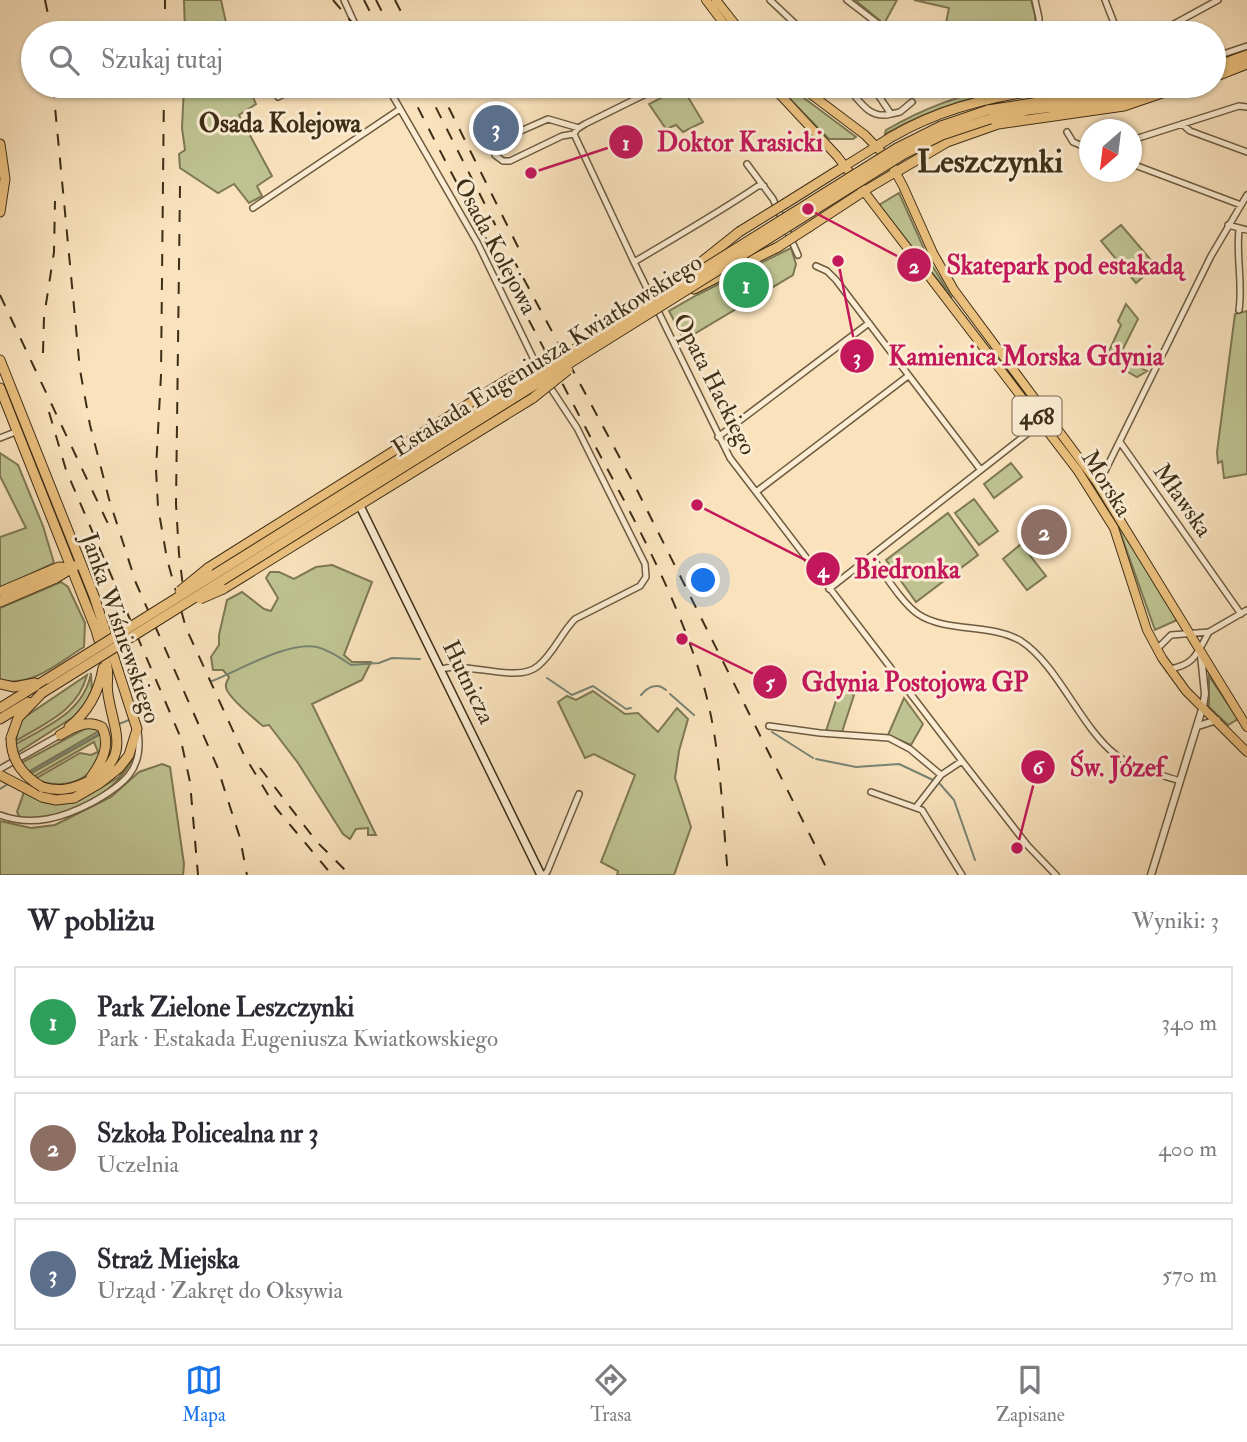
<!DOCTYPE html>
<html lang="pl">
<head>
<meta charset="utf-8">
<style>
  :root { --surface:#fff; --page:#f2f2f3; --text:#2b2b33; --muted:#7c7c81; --line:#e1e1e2; --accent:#1a73e8 }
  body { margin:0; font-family:"IM FELL Double Pica",serif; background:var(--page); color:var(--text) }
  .compass { position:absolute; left:1079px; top:119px; width:63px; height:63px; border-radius:50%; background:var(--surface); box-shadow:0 2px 5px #0004; rotate:208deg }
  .you { position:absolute; left:704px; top:581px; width:24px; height:24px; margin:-18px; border:5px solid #fff; border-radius:50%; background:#1a73e8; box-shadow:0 0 0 10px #1a73e833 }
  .badge { display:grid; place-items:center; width:46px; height:46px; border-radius:50%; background:var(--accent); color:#fff; font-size:23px; font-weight:700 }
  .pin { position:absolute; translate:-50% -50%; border:4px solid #fff; box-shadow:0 2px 7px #0006 }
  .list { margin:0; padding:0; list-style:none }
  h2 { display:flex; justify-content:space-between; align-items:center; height:91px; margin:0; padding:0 28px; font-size:30px }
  h2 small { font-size:23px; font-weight:400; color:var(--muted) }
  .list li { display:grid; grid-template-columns:46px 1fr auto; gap:21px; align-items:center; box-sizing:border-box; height:112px; margin:0 14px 14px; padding:0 14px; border:2px solid var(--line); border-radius:0px }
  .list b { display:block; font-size:26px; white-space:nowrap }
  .list p { margin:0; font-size:23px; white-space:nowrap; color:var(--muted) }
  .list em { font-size:23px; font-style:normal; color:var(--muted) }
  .icon { flex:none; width:38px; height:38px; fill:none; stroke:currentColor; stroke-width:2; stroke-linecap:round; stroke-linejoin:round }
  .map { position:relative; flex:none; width:1247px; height:875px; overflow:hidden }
  .search { position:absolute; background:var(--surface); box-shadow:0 2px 5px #0004; left:21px; right:21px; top:21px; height:77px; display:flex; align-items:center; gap:18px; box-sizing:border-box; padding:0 24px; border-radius:38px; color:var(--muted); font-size:26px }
  .sheet { height:469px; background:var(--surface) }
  nav { display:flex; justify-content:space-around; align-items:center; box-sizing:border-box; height:98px; border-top:2px solid var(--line); background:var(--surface); font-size:19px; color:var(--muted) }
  nav a { display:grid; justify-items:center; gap:4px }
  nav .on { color:var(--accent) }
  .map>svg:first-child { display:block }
  .green { fill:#bec391; stroke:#7e7854; stroke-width:2 }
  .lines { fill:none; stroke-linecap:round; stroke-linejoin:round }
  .stream { stroke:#788474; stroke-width:2 }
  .minor-casing { stroke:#6d5b40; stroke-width:8 }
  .tertiary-casing { stroke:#6d5b40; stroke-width:9 }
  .secondary-casing { stroke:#3e2e17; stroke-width:10 }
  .primary-casing { stroke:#3e2e17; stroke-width:10 }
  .trunk-casing { stroke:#3e2e17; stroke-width:11 }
  .minor { stroke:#fbecd3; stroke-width:5 }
  .tertiary { stroke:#fbecd3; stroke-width:6 }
  .secondary { stroke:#fbecd3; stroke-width:7 }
  .primary { stroke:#ecc17e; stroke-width:8 }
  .trunk { stroke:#ecc17e; stroke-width:9 }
  .rail { stroke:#3e2e17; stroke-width:2; stroke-dasharray:12 12; stroke-linecap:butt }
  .trunk-bridge-casing { stroke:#3e2e17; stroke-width:11; stroke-linecap:butt }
  .trunk-bridge { stroke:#ecc17e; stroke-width:9 }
  .labels { text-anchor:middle; stroke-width:6; stroke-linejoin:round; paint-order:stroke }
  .shield { fill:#fbecd3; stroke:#77674f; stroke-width:2 }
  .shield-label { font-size:23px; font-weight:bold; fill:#3e2e17 }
  .street-label { font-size:24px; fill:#3e2e17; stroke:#fbecd3 }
  .neighbourhood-label { font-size:26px; font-weight:bold; fill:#3e2e17; stroke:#fbecd3 }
  .district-label { font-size:32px; font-weight:bold; fill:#3e2e17; stroke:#fbecd3 }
  .leader { fill:none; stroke:#c2185b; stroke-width:2.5 }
  .callout-dot { fill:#c2185b; stroke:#fbecd3; stroke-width:2.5 }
  .mark-label { font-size:21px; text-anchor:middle; font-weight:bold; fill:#fff }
  .callout-label { font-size:26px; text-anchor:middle; font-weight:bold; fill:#c2185b; stroke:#fbecd3; stroke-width:6; stroke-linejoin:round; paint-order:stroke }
</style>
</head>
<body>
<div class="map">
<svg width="1247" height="875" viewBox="0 0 1247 875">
  <rect width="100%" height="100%" fill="#f9e2bc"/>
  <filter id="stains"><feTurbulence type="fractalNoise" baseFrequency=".00286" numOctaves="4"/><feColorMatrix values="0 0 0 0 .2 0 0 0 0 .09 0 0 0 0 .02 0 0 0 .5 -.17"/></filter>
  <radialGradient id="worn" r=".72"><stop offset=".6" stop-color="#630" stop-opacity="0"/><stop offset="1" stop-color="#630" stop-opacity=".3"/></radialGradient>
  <path class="green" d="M184,0H221L227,27L223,29L225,33H185Z
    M855,0H897L884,24Z
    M914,0H1031L1035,15L1036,33H944L949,8Z
    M184,86H248L256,104L239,115L272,176L257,186L262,196L249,203L234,184L218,193L180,168L179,154L185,150L182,128Z
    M777,86H788L856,137L853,139H829Z
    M1004,86H1043C983,93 938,104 885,134L886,130C924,108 961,94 1004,86Z
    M682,87L703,122L683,132L676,125L666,129L649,104Z
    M899,193L930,262L952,298L879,205Z
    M1121,225L1156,266L1136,283L1101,241Z
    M791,248L796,264L793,275L684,340L669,311L697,295Z
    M1126,304L1138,319L1119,357L1147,371L1137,377L1116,365L1109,351L1121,325L1118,321Z
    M1247,311V474L1224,478L1222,461L1218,463L1217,452L1235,314Z
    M0,453L18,465L43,526L54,563L0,588V537L26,528L0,476Z
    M1011,463L1022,477L994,498L984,484Z
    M974,499L998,531L979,545L955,513Z
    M1108,505L1177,620L1155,630L1118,526L1106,506Z
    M948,513L978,555L916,602L886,560Z
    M1021,544L1046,576L1027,590L1003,559Z
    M332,565L372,582L344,655L352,662H371L362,680L312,704L376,835H368V828L356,829L350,839L343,834L298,763L269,725L263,726C256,720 226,696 226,687C225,683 228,680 229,677L223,670H213L211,657L219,645V635L227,600L242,592L264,609L271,611L278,598L266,578L270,572H279L294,579L316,567Z
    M61,582L68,587L85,623L84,647C59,662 32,688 0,680V608Z
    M91,673L92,694L75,716L17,753L16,744C47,726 84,712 91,673Z
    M87,675C78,711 45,723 16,741L18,727L22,719Z
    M1209,676L1238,719L1228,725L1209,707Z
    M840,688L854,695L842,732L826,731Z
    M593,691L625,714L638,713L658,732L677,708L688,719L679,751L675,778L691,827L674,875H617L618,871L601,862L635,775L594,754L585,758L558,702L567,696L576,700Z
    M904,698L923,724L911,745L888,735Z
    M90,726L99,731L28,772L21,763Z
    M101,734C111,773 67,795 35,779L80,753L91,755L98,752L94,742L33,777L30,774Z
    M134,755C122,788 81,810 48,818C40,820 29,818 20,818L17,812L24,792L80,800L119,777Z
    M162,764L170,767L184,864L183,875H0V821L31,828L55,825L111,797L139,772Z"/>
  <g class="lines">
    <path class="stream" d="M547,678L572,695L593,686L626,709L631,708
      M212,681C240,670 288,641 317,647C329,650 341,658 351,665L379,663L392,658L420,659
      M670,694L694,715
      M641,695C648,687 657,682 666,690
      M139,715L150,710
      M119,724L129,720
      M772,732L813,758
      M816,759L856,767L899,764L933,780
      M28,773L100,733
      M940,784L954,800L975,860
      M0,789L8,784"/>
    <defs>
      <path id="minor" d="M344,0L359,33
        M770,0L805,33
        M847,0L890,33
        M1035,0L1039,18V33
        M1105,0L1118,33
        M1163,30L1218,0
        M1214,57L1247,46
        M387,86L478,244L537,366
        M847,86C859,101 870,120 891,114L872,86
        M278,97L300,86
        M891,114L900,112L912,102
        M1182,124L1190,131L1247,152
        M579,128L548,119L500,140L495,146V155L503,161H510L562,136L574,134L577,129L585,124L662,86
        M1067,132L1073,142L1090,149
        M574,134L634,262L730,458L962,761L1028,846L1056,875
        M1132,140L1239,106L1247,107
        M747,164L773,199L798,255
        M1132,164L1241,205
        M253,208L400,109
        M1228,225L1247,230
        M634,262C676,237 718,213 758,186H764
        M816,266L827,271L836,280L980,469
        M1239,310C1243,283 1236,257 1239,230
        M718,437L869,323
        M0,438L18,431
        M1120,442L1241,614
        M1096,481L1105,471L1211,256L1247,195
        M756,492L908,376
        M871,556C884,573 901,602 918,614C946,633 991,623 1021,641C1058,665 1081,728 1116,755C1134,769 1159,774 1180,781
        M829,589L1042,422
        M1157,649L1171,635L1209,632L1247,610
        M441,669C468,661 517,684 538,666C554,653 561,633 575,619L640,586L646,577L645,564L577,428L548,384
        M1169,669C1195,665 1197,653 1209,632
        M769,726L820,733L889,738L910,749L941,775
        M0,769L60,735
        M871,792L922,810L962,875
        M917,806L941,775L962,761
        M0,815C33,827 63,818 93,802C123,785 144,770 138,732
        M543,875L547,872L579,794"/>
      <path id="tertiary" d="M1198,726L1217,720
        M1151,875L1203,706L1205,694L1201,655"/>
      <path id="secondary" d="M361,500L360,506L541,875"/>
      <path id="primary" d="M706,0L731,33
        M716,0L742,33
        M772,86L837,156L1078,471L1114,528L1147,630L1162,658L1186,691L1247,752
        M800,86L865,135L889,160L903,186L933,253L954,290L1096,481L1247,727
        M845,166L877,146
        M864,191L896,172"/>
      <path id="trunk" d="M1214,67L1247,55
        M1214,77L1247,64
        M1168,90L1185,86
        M988,110L1140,86
        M990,119L1028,110L1137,97
        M0,144L5,179L0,212
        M877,146C940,104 1016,89 1092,86
        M896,172L947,142L998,124L1124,106L1171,90
        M786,203L845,166
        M809,227L864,191
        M675,283L739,232
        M694,289L778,247
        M0,360L94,596L137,729L129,755L119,768L100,783L74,798L56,800L42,797L0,775
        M0,388L96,630C99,642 104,654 107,667C109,676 106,685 108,694C113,730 133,757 89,781C73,789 60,792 42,787
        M208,568L510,378
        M223,589L533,398
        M0,592L59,567L72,568
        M0,602L56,578L77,565
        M0,684L14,687L35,683
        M0,708L47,679
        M0,719L28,702
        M69,727C88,712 99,691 103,668
        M60,735C74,727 87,719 102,727C111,745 102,762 91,777
        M11,738L18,718L42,693"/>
    </defs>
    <use href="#minor" class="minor-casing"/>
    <use href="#tertiary" class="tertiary-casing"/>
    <use href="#secondary" class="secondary-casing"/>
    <use href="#primary" class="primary-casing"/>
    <use href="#trunk" class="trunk-casing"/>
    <use href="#minor" class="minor"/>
    <use href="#tertiary" class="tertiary"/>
    <use href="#secondary" class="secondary"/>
    <use href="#primary" class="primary"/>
    <use href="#trunk" class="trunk"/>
    <path class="rail" d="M45,0L52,33
      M333,0L361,33
      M364,0L381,33
      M376,0L393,33
      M395,0L412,33
      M165,33V0
      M53,86L80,370L90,425L109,499L136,583L217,766L240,838L247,875
      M164,86L161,375L156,469L158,507L167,559L186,628L244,755L276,808L332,875
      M407,86C467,205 531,323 593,442C635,521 679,600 704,687C721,747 722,813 728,875
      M425,86L505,244L635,486L830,875
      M438,86L522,255
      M180,186L176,504L179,554L184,595
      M0,295L110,528
      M43,353L44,317L54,252L55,201
      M49,412L66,470L180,736L190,782L198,875
      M260,768L317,842L350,875"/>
    <defs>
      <path id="trunk-bridge" d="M739,232L786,203
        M778,247L809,227
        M510,378L550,360
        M533,398L568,370
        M180,591L208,568
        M200,599L223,589
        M47,679L897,148L941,126L988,110
        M42,693L904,154L942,135L990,119
        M11,738C11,761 23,776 42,787"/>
    </defs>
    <use href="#trunk-bridge" class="trunk-bridge-casing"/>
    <use href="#trunk-bridge" class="trunk-bridge"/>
  </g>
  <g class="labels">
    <rect class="shield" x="1012.5" y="396.5" width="49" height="39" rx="5"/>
    <g class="shield-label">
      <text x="1037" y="424">468</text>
    </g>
    <g class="street-label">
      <text transform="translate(496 246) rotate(62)" y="8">Osada Kolejowa</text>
      <text transform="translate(547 355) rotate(-32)" y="8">Estakada Eugeniusza Kwiatkowskiego</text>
      <text transform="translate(715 384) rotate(63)" y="8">Opata Hackiego</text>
      <text transform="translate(1107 483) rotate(58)" y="8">Morska</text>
      <text transform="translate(1183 500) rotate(55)" y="8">Mławska</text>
      <text transform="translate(121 628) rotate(71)" y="8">Janka Wiśniewskiego</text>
      <text transform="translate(469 682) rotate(64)" y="8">Hutnicza</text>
    </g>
    <g class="neighbourhood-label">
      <text x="280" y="132">Osada Kolejowa</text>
    </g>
    <g class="district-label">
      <text x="990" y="172">Leszczynki</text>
    </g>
  </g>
  <path class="leader" d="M531 173L626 142M808 209L914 265M838 261L857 356M697 505L823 569M682 639L770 682M1017 848L1038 767"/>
  <g class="callout-dot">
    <circle cx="531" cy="173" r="7"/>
    <circle cx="808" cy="209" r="7"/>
    <circle cx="838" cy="261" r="7"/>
    <circle cx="697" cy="505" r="7"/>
    <circle cx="682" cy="639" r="7"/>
    <circle cx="1017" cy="848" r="7"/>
    <circle cx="626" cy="142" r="18"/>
    <circle cx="914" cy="265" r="18"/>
    <circle cx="857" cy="356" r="18"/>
    <circle cx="823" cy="569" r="18"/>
    <circle cx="770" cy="682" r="18"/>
    <circle cx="1038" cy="767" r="18"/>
  </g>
  <g class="mark-label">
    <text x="626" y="150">1</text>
    <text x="914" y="273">2</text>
    <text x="857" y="364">3</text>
    <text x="823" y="577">4</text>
    <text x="770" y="689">5</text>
    <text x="1038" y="774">6</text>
  </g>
  <g class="callout-label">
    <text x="740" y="151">Doktor Krasicki</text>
    <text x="1065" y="274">Skatepark pod estakadą</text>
    <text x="1026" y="365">Kamienica Morska Gdynia</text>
    <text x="907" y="578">Biedronka</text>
    <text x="915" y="691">Gdynia Postojowa GP</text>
    <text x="1117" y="776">Św. Józef</text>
  </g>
  <rect width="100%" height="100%" filter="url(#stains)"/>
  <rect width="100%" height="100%" fill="url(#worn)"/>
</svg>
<svg class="compass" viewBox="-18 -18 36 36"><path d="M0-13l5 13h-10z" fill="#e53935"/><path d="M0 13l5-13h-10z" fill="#7c7c81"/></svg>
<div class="you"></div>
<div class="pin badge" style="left:746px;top:285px;background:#2e9e5b">1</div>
<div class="pin badge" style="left:1044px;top:532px;background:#8d6e63">2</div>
<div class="pin badge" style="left:496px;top:128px;background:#5c6f8a">3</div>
<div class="search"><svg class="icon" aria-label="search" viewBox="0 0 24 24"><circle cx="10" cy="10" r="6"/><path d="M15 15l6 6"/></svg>Szukaj tutaj</div>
</div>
<section class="sheet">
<h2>W pobliżu<small>Wyniki: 3</small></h2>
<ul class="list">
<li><span class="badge" style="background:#2e9e5b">1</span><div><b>Park Zielone Leszczynki</b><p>Park · Estakada Eugeniusza Kwiatkowskiego</p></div><em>340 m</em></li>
<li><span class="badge" style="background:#8d6e63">2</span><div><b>Szkoła Policealna nr 3</b><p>Uczelnia</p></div><em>400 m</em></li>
<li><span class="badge" style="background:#5c6f8a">3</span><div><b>Straż Miejska</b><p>Urząd · Zakręt do Oksywia</p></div><em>570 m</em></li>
</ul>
</section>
<nav>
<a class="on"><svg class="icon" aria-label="map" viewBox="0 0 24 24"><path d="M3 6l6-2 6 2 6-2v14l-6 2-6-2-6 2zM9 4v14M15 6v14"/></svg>Mapa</a>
<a><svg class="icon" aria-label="directions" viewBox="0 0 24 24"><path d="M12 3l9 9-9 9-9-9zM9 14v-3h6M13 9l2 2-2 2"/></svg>Trasa</a>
<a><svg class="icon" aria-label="saved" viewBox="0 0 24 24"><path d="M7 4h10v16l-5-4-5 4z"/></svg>Zapisane</a>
</nav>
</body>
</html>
